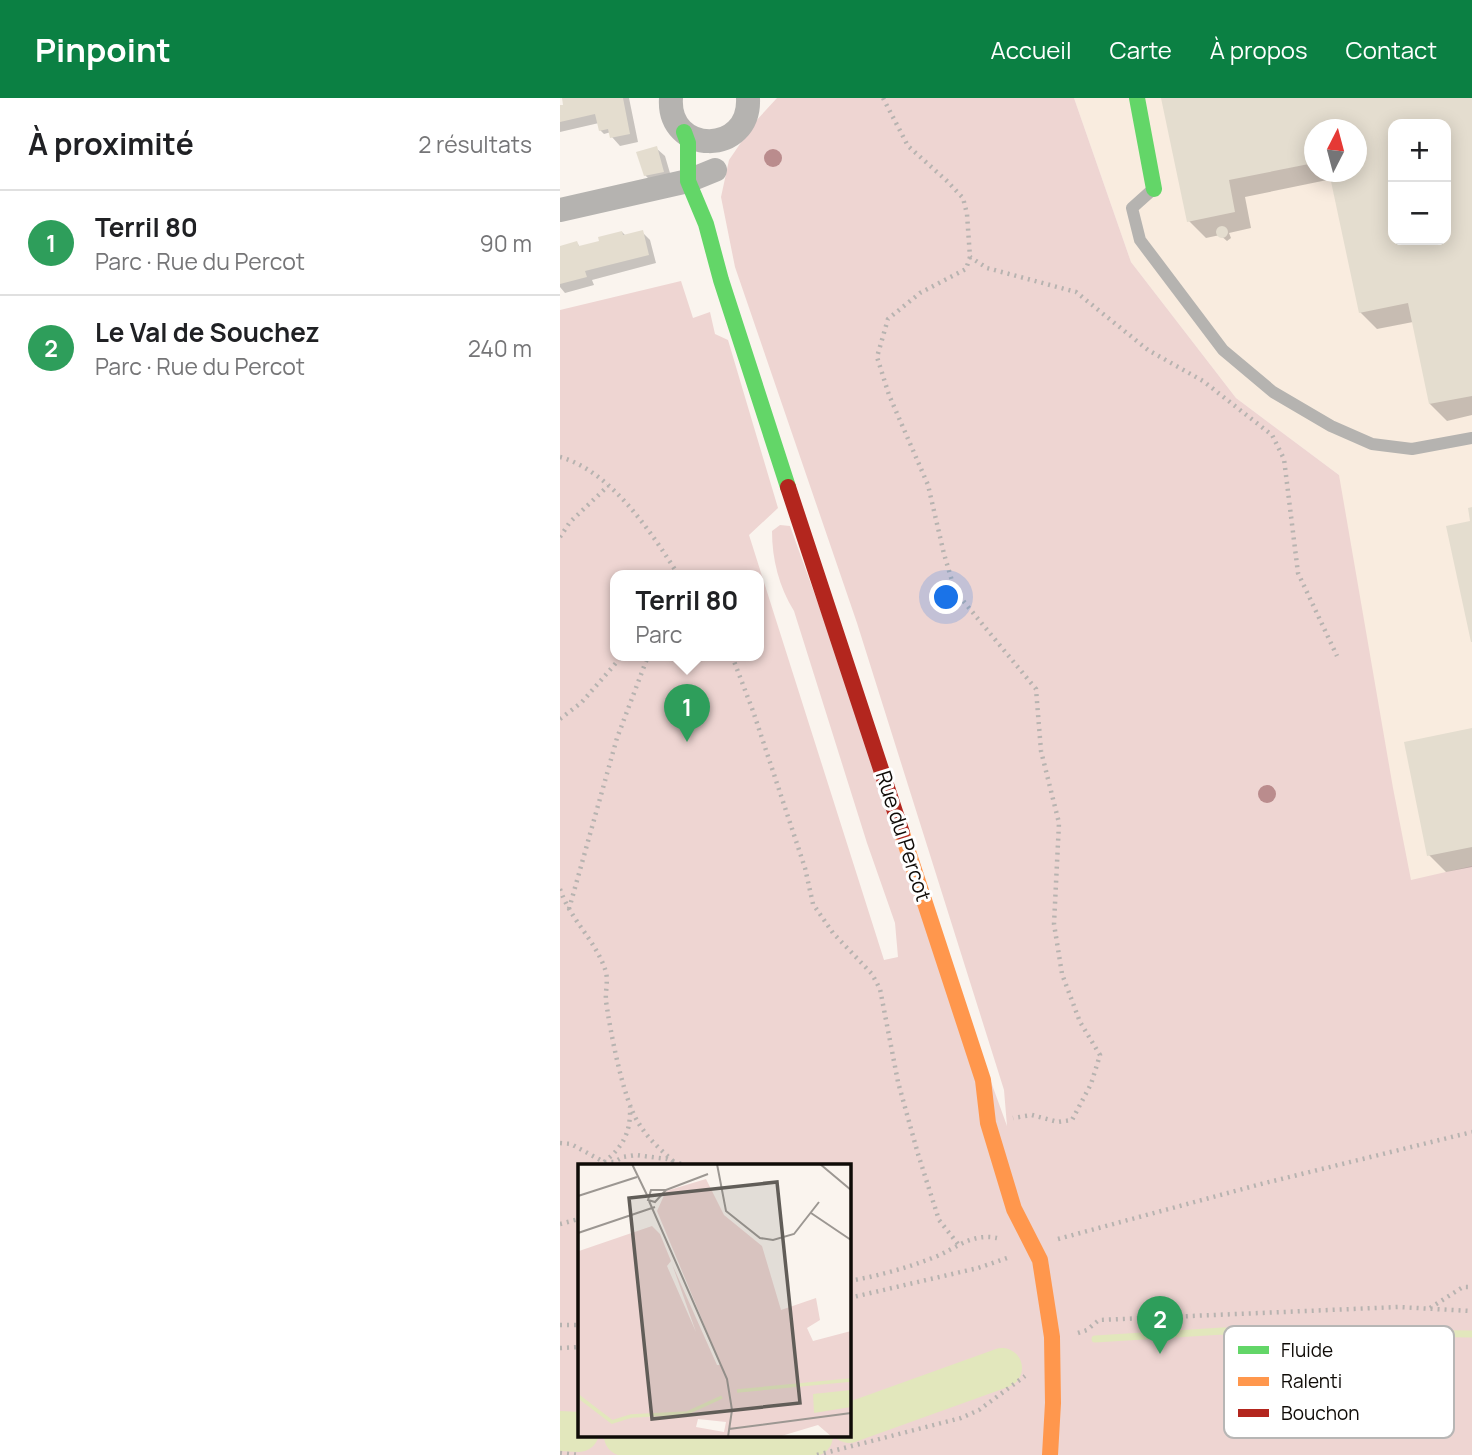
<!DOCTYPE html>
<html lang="fr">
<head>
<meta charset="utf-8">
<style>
  :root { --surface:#fff; --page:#f6f6f6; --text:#202124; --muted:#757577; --line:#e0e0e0; --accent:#0b8043 }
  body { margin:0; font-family:Manrope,sans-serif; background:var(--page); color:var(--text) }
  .controls { position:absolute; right:21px; top:21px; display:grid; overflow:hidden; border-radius:14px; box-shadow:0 4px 18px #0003 }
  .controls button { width:63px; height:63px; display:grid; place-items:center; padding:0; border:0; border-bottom:2px solid var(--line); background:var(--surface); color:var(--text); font:35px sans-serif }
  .compass { position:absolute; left:744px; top:21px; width:63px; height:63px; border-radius:50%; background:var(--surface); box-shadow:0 4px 18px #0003; rotate:6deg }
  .you { position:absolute; left:387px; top:500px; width:24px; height:24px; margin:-18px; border:5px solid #fff; border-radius:50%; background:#1a73e8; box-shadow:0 0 0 10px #1a73e833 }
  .badge { display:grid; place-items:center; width:46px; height:46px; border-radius:50%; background:var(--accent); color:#fff; font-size:23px; font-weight:700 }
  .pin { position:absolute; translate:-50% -58px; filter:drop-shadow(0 2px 4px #0008) }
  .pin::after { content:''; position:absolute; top:37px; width:24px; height:21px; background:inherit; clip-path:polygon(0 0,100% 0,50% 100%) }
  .popup { position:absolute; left:50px; top:472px; width:154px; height:91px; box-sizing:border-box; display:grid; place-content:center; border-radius:14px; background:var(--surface); filter:drop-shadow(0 2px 5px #0005); font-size:23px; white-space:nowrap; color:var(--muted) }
  .popup b { font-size:26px; color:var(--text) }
  .popup::after { content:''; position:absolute; left:50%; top:100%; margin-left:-14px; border:14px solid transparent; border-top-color:var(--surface) }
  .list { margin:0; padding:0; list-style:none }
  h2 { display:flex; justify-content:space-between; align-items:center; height:91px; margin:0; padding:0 28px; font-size:30px }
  h2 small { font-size:23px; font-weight:400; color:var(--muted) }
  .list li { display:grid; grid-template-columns:46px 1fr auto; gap:21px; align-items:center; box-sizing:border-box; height:105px; padding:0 28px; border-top:2px solid var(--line) }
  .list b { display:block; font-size:26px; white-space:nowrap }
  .list p { margin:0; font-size:23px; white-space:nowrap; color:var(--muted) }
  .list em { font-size:23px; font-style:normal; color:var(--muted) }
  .map { position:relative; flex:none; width:912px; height:1357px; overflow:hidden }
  header { display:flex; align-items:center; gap:42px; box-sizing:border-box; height:98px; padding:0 35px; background:var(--accent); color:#fff }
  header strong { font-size:33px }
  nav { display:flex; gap:38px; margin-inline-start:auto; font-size:24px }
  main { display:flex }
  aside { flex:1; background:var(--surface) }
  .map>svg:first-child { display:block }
  .built { fill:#f9ecdf; fill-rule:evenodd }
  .green { fill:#eed5d2; fill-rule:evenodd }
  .shadow { fill:#0003; fill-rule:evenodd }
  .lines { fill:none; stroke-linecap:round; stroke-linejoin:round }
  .stream { stroke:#e2e7bc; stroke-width:7 }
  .river { stroke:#e2e7bc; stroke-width:40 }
  .building { fill:#e4ddcf; fill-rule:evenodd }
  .path { stroke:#b7b3b0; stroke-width:4.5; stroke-dasharray:2 5; stroke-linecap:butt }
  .lane { stroke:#b5b3b0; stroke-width:12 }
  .street { stroke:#b5b3b0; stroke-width:24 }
  .fast { stroke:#63d668; stroke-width:16 }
  .slow { stroke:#ff974d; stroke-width:16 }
  .jam { stroke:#b3261e; stroke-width:16 }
  .tree { fill:#ba8c8d }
  .labels { text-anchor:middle; stroke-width:6; stroke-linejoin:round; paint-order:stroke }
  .street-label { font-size:21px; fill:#0f0b07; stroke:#fff }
  .inset-river { fill:none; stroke:#e2e7bc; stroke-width:3.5 }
  .inset-road { fill:none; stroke:#9c9792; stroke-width:2 }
  .view { fill:#615d58; fill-opacity:0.15; stroke:#615d58; stroke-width:3.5 }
  .inset-edge { fill:none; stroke:#0f0b07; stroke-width:3.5 }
  .key { fill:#fff; stroke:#b7b6b5; stroke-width:2 }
  .key-label { font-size:19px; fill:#0f0b07 }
</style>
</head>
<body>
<header>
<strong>Pinpoint</strong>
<nav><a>Accueil</a><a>Carte</a><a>À propos</a><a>Contact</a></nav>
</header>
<main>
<aside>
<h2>À proximité<small>2 résultats</small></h2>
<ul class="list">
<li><span class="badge" style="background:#2e9e5b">1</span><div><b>Terril 80</b><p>Parc · Rue du Percot</p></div><em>90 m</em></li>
<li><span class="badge" style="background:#2e9e5b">2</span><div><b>Le Val de Souchez</b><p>Parc · Rue du Percot</p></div><em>240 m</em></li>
</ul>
</aside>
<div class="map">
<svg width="912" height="1357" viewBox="0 0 912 1357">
  <rect width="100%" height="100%" fill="#faf4ee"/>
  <path class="built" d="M514,0H912V1012L793,1037L779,377L676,300L571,164ZM833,26H886V142H833ZM754,32H796V74H754Z"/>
  <path class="green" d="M217,0H514L571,164L676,300L779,377L833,690L851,782L912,768V1357H0V212L121,183L133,220L150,214L155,236L168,242L218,410L189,437L324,862L338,859L335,825L307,745L234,513C219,489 212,461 212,433L220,427L230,428L447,1028L444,992L297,525L175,169L161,99L169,62L195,24ZM55,478H199V558H55ZM19,1068H289V1338H19Z"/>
  <path class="shadow" d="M8,0H69L78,44L60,48L52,39L51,34L44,36L40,32L39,25L0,34V9L5,8Z
    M603,0H912V317L887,323L870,306L853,224L817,231L800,214L772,81L685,99L691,130L669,135L671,140L667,143L660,137L646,140L629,123ZM833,26H886V142H833ZM754,32H796V74H754Z
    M96,50L105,58L112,82L94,86L85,77Z
    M62,134L66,138L82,134L90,142L96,165L32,182L34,187L5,195L0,189V152L17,145L20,149L41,144Z
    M912,632V769L886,774L869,757Z"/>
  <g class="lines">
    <path class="stream" d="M535,1241L663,1233L912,1236"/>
    <path class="river" d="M289,1325L442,1270
      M0,1333L19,1334
      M64,1338L157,1348L216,1347L253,1338"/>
  </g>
  <path class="building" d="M2,0H63L70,36L50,40L48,31L39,33L35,16L0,24V7H3Z
    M601,0H912V298L869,306L848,205L799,215L769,74H796V32H754V65L669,82L675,114L627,124ZM833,26H886V142H833Z
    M97,48L104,74L84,78L76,54Z
    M656 134a6 6 0 1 1 12 0a6 6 0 1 1-12 0Z
    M83,132L89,157L25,173L27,179L0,186V148L17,143L19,148L39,143L38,139L62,133L63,137Z
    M912,409V544H911L886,428L910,423L908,410Z
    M912,630V749L867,758L844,644Z"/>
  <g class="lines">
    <path class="path" d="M323,0L348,48L387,83L403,100L407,116L410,159L427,170L516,194L588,252L643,283L712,337L724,361L738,475L777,558
      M410,159L406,171L360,195L328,221L317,259L329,297L368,387L384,456L395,493L476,591L481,653L499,725L494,826L502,876L520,924L540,957L531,986L512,1022L498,1024L472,1017L453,1020
      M0,359C51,373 92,435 119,478
      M0,439L10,424L48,388
      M172,558L193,613L245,770L253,806L273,835L312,876L320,891L338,984L358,1056L379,1122L398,1146
      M0,621L22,604L62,558
      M0,791C10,821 35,842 45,871C49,881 45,893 46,903C50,932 63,1001 78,1024C87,1040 101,1052 114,1064
      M9,811L57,640L88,558
      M0,1045L11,1046L44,1064H54L63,1059L76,1057L107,1061L127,1068
      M44,1064C63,1049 71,1034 70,1009
      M0,1126L19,1121
      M498,1141L701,1086L912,1034
      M289,1183C318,1178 347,1170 375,1159C397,1150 411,1135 437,1140
      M289,1200L418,1170L447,1160
      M870,1210L903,1189H912
      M0,1227H19
      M518,1235L527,1232L539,1222L838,1209L912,1213
      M0,1250L19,1249
      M0,1355L20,1357
      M257,1357L401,1320L419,1312L465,1278"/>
    <path class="lane" d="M591,93L572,110L580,142L663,252L713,294L771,328L812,346L852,351L912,340"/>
    <path class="street" d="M111,0C107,57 191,58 188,0
      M0,112L128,83L155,72"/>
    <path class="fast" d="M577,0L594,91
      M124,34L128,45V83L146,126L161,182L228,389"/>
    <path class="slow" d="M342,735L423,982L428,1025L454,1111L480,1162L492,1239L493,1305L490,1357"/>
    <path class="jam" d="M228,389L342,735"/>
  </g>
  <g class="tree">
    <circle cx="213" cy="60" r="9"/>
    <circle cx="707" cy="696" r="9"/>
  </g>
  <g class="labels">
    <g class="street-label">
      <text transform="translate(343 738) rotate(72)" y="7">Rue du Percot</text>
    </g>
  </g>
  <g transform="translate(18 1066)">
    <rect width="273" height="273" fill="#faf4ee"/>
    <path d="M128,15L146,51L184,82L203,146L238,134L242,156L229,164L235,177L273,167V273H254L240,261L200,273H0L1,87L74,62L82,70L93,97L89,102L118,168L94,100L139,201H143L79,47L88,27ZM120,255L148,258L146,268L118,263Z" fill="#eed5d2" fill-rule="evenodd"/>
    <path d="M273,226V243L236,249L235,230Z" fill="#e2e7bc"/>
    <path class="inset-river" d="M159,227L273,216M0,232L34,258L53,252L109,249L144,233"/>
    <path class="inset-road" d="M54,0L69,31M139,0L148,47L182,74L195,76L216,70L241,38M242,0L273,26M88,26L77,38L70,36L73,26H88L130,10M0,32L59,13M71,37L149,215L154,246L150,273M233,49L273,76M0,69L77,43M151,265L273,249"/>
    <path class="view" d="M199,18L222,239L74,255L51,34Z"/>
    <rect width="273" height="273" class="inset-edge"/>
  </g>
  <rect x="664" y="1228" width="230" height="112" rx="10" class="key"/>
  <rect x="678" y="1248" width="31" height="8" fill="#63d668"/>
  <rect x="678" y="1279" width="31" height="9" fill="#ff974d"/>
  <rect x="678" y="1311" width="31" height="8" fill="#b3261e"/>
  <g class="key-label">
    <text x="721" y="1259">Fluide</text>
    <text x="721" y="1290">Ralenti</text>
    <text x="721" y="1322">Bouchon</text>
  </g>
</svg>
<div class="controls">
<button>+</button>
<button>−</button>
</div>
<svg class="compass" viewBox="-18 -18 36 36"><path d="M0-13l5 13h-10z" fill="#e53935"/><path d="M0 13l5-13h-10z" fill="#757577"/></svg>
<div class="you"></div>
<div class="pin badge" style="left:127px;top:644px;background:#2e9e5b">1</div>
<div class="popup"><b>Terril 80</b>Parc</div>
<div class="pin badge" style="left:600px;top:1256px;background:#2e9e5b">2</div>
</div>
</main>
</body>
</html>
